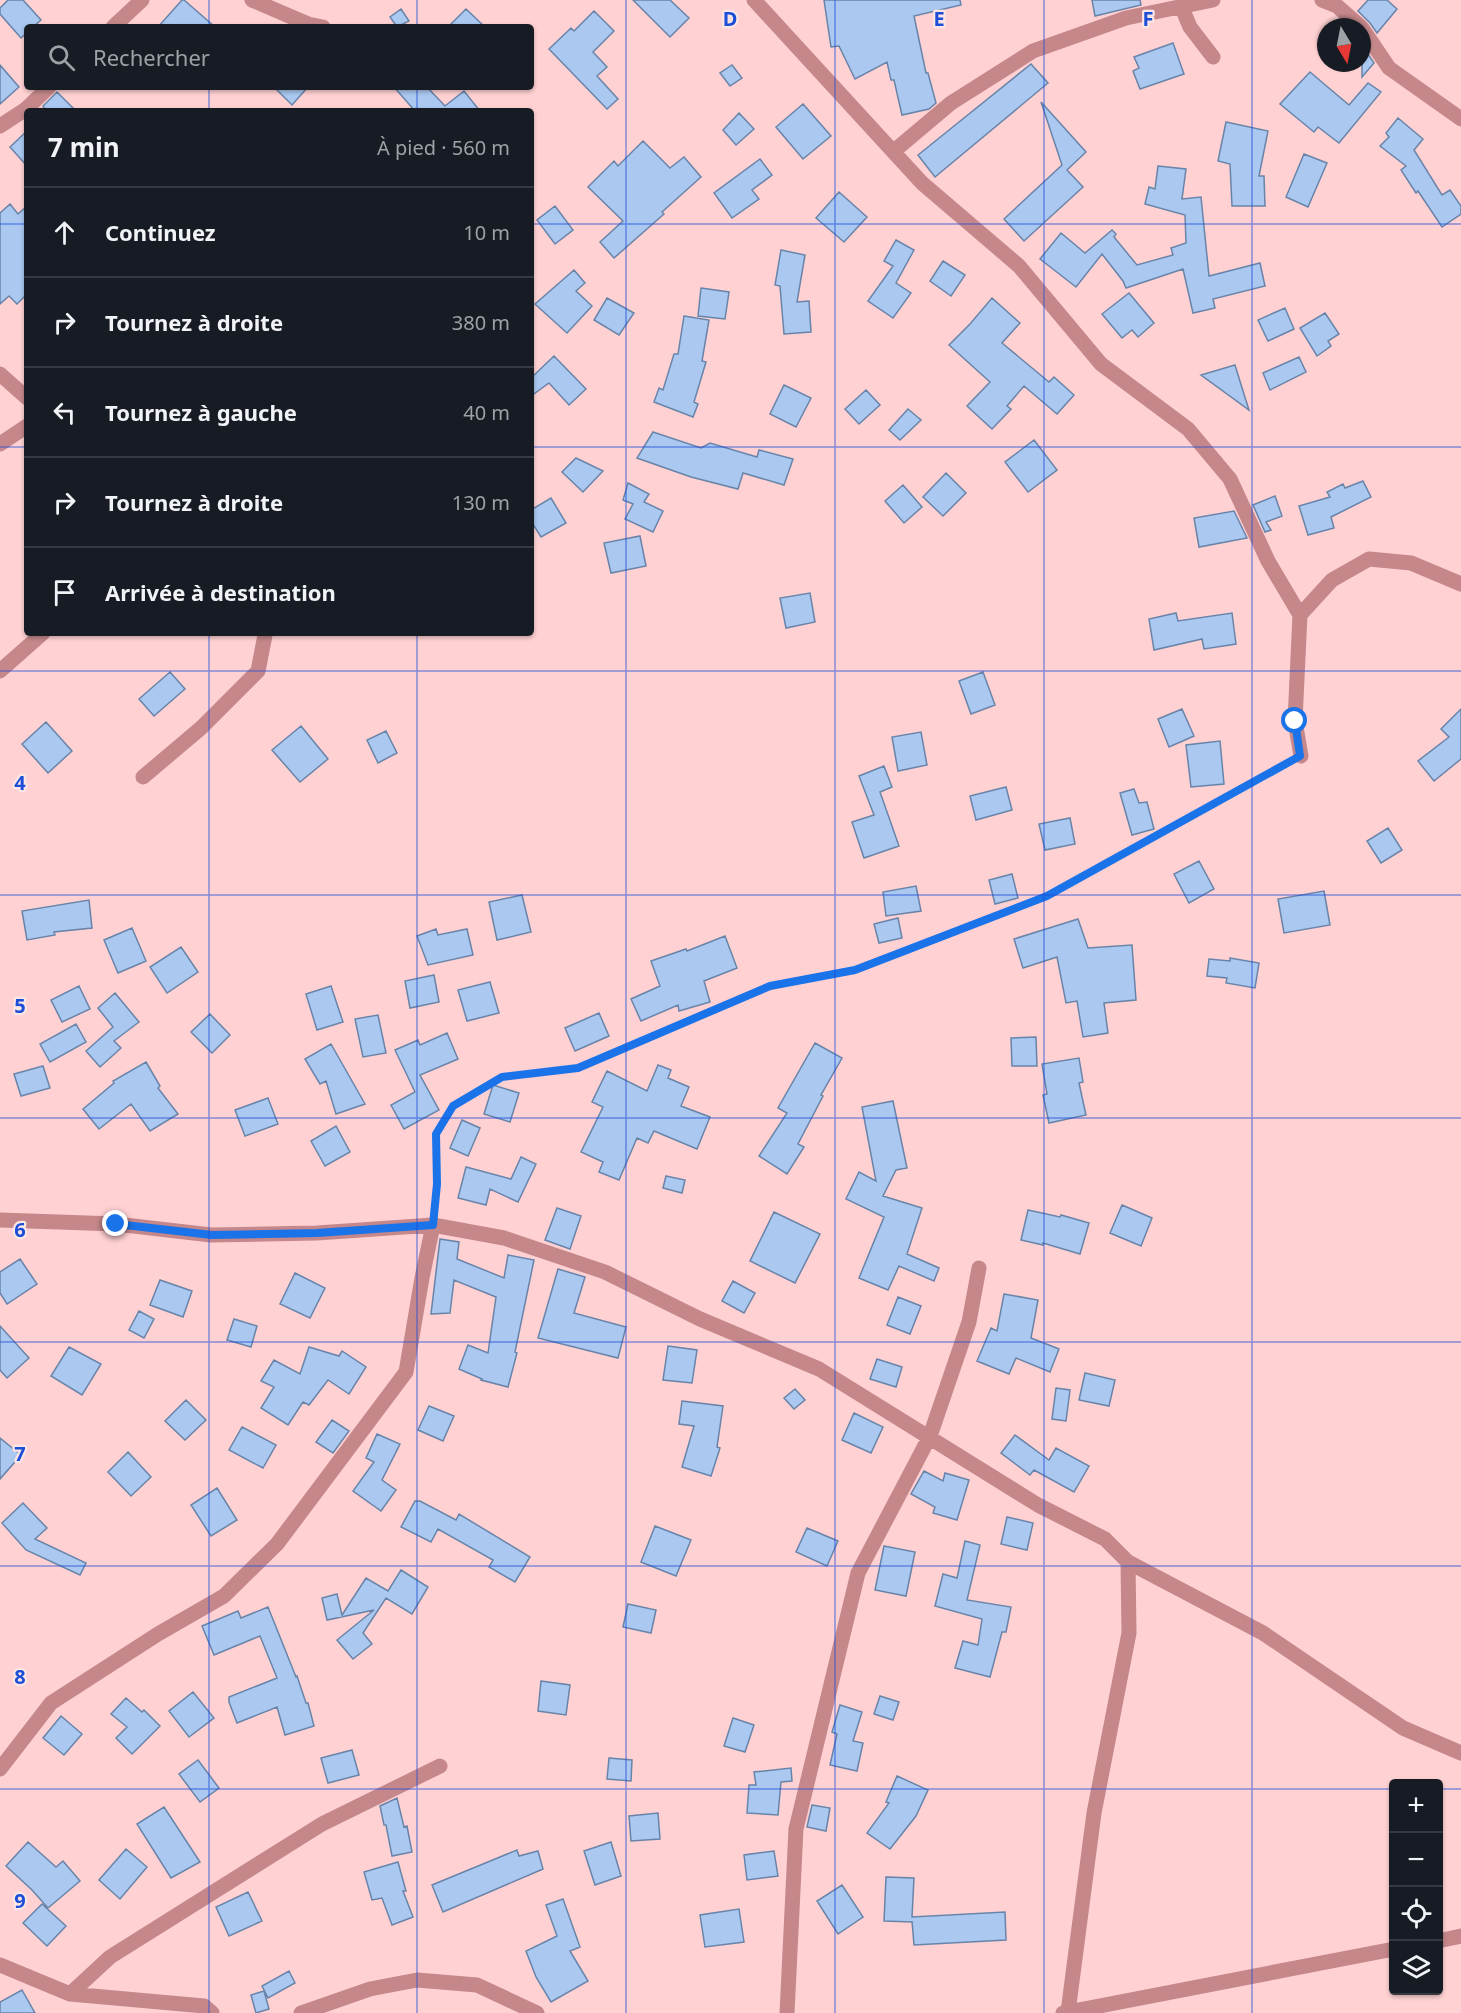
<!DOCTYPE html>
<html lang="fr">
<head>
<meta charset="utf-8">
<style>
  :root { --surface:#171b24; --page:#20242c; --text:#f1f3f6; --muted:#9ea1a6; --line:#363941 }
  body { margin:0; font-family:"Noto Sans",sans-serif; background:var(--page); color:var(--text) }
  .controls { position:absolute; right:18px; bottom:18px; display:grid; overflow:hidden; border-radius:6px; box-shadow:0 2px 4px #0004 }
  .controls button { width:54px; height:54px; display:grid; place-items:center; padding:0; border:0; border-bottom:2px solid var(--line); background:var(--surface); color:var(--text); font:30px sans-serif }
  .compass { position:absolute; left:1317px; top:18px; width:54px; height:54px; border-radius:50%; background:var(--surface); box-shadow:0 2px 4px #0004; rotate:170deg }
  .stop { position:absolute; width:18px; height:18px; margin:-14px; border:4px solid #1a73e8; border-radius:50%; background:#fff }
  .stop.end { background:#1a73e8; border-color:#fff; box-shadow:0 2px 6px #0008 }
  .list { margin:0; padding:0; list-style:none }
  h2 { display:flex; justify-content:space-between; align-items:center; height:78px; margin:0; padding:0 24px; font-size:26px }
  h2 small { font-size:20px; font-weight:400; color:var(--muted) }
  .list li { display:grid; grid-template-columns:39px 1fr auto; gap:18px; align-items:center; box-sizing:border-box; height:90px; padding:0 24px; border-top:2px solid var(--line) }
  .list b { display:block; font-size:22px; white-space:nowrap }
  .list em { font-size:20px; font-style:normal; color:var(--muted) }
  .icon { flex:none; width:33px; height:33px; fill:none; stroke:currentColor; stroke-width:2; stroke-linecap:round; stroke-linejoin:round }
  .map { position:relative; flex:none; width:1461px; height:2013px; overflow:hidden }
  .search { position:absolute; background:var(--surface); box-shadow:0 2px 4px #0004; left:24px; top:24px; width:510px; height:66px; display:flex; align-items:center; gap:15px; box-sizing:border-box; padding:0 21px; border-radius:6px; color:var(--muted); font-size:22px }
  .panel { position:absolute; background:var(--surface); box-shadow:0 2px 4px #0004; left:24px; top:108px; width:510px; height:528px; border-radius:6px }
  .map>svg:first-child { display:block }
  .building { fill:#aac8f0; stroke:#6884a9; stroke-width:1.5 }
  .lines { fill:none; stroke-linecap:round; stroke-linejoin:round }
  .path { stroke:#be989a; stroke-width:3; stroke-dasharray:6 3; stroke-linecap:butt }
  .minor { stroke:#c5878a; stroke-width:15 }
  .route { stroke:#1a73e8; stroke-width:8 }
  .grid { fill:none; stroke:#1d4ed8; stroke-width:1.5; stroke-opacity:0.55 }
  .grid-label { font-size:20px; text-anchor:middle; font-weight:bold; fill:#1d4ed8; stroke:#fce5e5; stroke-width:4.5; stroke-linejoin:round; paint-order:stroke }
</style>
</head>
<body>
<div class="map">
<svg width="1461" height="2013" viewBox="0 0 1461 2013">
  <rect width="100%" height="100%" fill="#ffd1d3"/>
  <path class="building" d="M8,0H23L41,20L33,27H27V33L21,38L0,14V8Z
    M182,0H184L215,27H158Z
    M633,0H670L689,18L670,37Z
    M824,0H960L961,5L914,16L926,73H928L936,103L929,109L902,115L894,80H891L887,62L855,79L839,46L831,47Z
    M1092,0H1140L1141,5L1095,16Z
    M1368,0H1387L1397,9L1377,33L1370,23L1358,11Z
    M401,9L409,21L397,27L390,17Z
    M466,9L485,27H448Z
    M594,11L614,31L593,52L607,67L597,76L618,99L607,109L549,49L571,28L574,31Z
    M1173,43L1184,74L1140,89L1133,71L1139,68L1134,57Z
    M1362,45L1374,63L1362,77Z
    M1031,64L1048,83L935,177L918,155Z
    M0,65L19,87L0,104Z
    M732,65L742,78L730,86L720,73Z
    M1310,72L1349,105L1368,83L1381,92L1339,143L1318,127L1314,132L1280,104Z
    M274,87H308L292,105Z
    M394,87H427L445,106L464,91L480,111H415Z
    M57,92L76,111H46L43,106Z
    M1041,102L1086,152L1067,170L1083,187L1024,241L1004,219L1062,165Z
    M803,104L831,136L803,159L776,127Z
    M739,113L754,129L736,145L723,130Z
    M1398,118L1423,139L1414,150L1442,195L1450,190L1461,206V214L1442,227L1418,191L1416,193L1401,170L1406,166L1380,146L1389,137L1386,133Z
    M1226,122L1268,131L1259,176H1264L1265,206H1232L1230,164L1218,161Z
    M27,131V166L10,147Z
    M643,141L670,168L684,157L701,177L662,212L664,214L614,258L600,242L623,221L588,187L614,161L618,166Z
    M1304,154L1327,163L1308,207L1286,197Z
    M760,159L772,175L752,190L759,199L732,218L714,193Z
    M1158,166L1186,169L1182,199L1201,197L1209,276L1260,263L1265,286L1213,299L1215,308L1193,313L1183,269L1126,288L1123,281L1102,254L1076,287L1040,259L1061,233L1085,253L1112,230L1116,234L1114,237L1137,265L1173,255L1171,248L1186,243L1185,215L1145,204L1149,187L1155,189Z
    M839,192L867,217L844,242L816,218Z
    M10,204L18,214L27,206V294L17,304L9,296L0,304V213Z
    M555,206L573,230L555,244L537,220Z
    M896,240L914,250L896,283L911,293L893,318L868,301L893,266L884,261Z
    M781,250L805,255L797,302L809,301L811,332L784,334L780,286L775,285Z
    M943,261L965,275L951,296L930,281Z
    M574,270L585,283L576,291L592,306L567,333L535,304Z
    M701,288L729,292L725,319L698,316Z
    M1129,293L1154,323L1138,337L1132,330L1122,338L1102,314Z
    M607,298L634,313L619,335L594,320Z
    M992,298L1020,323L1002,343L1049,382L1054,377L1074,395L1057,414L1024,386L1007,406L1011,409L992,429L967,406L990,382L949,345L970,324Z
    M1285,308L1294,329L1268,341L1258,320Z
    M1325,313L1339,334L1328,341L1331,346L1317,356L1300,328Z
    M684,316L709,320L702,361L706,362L694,402L698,404L693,417L654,402L659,388L663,390L674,354H678Z
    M554,356L586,389L569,405L549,383L531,396V378Z
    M1299,357L1306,372L1270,390L1263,373Z
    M1235,365L1243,391L1249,410L1201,375Z
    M784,385L811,398L796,427L770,414Z
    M866,390L880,405L859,424L845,409Z
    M908,409L921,420L900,440L889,430Z
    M653,432L701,448L710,443L757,457L759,450L793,459L784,485L743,473L738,489L691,477L637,458Z
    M1034,440L1057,470L1028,492L1005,462Z
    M576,458L603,471L583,492L562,472Z
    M946,473L966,493L943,516L923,497Z
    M1363,481L1371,497L1331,517L1334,528L1308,535L1299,506L1330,497L1327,492L1343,484L1345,488Z
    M628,483L649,494L644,502L663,511L653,532L625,519L633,504L623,500Z
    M903,485L922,507L904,523L885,501Z
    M1275,496L1282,516L1266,522L1271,530L1265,532L1253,505Z
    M551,498L566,523L541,537L531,521V510Z
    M1234,511L1247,538L1199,547L1194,518Z
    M640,536L646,566L611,573L604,543Z
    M810,593L815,622L786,628L780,598Z
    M1176,613L1178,621L1232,613L1236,644L1204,649L1202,639L1154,650L1149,619Z
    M170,672L185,689L154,716L139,699Z
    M983,672L995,705L971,714L959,681Z
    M1182,709L1194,736L1169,747L1158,719Z
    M1461,709V759L1434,781L1418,761L1449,737L1441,729Z
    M46,722L72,751L48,773L22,744Z
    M301,726L328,759L300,782L272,750Z
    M386,731L397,753L378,763L367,740Z
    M921,732L927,765L898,771L892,737Z
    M1220,741L1224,784L1191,787L1186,745Z
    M884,766L892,787L880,792L899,846L864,858L852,822L874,815L859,776Z
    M1006,787L1012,810L976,820L970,796Z
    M1134,789L1139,803L1147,802L1154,829L1132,835L1120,793Z
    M1070,818L1075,844L1045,850L1039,824Z
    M1388,828L1402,850L1381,863L1367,841Z
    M1199,861L1214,889L1189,903L1174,874Z
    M1012,874L1018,898L995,904L989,880Z
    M916,886L921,911L886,916L883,892Z
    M1324,891L1330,925L1284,933L1278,899Z
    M522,895L531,932L497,940L489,902Z
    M89,900L92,928L54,932L55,935L27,940L22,911Z
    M898,918L902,938L879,943L874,924Z
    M1078,919L1088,948L1132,945L1136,1000L1104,1003L1108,1033L1083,1037L1077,1001L1066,1003L1057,957L1023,968L1014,939Z
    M132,928L146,961L118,973L104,940Z
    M436,929L438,935L467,929L473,955L428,965L417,936Z
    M725,936L737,968L704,981L710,1002L679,1011L678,1005L641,1021L631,999L660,986L651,961L686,949L687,951Z
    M181,947L198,972L167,993L150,967Z
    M1230,958L1259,963L1255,988L1226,983L1227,978L1207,976L1209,959L1230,961Z
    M434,975L439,1002L410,1008L405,981Z
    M490,982L499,1013L467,1021L458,990Z
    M79,986L90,1009L62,1022L51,1000Z
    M331,986L343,1022L317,1030L306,994Z
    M115,993L139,1022L114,1041L121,1048L100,1067L86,1051L113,1027L98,1008Z
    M599,1013L609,1036L575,1051L565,1028Z
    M210,1014L230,1035L212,1053L191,1032Z
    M378,1015L386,1053L363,1057L355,1019Z
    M76,1024L86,1042L50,1062L40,1044Z
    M447,1033L458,1059L420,1075L439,1110L404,1129L391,1105L415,1092L395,1050L418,1040L420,1045Z
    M1036,1037L1037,1066H1012L1011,1038Z
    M815,1043L842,1058L821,1095L823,1096L798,1144L804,1147L787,1174L759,1156L787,1113L778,1108Z
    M331,1044L365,1104L336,1114L326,1081L320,1084L305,1059Z
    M1079,1058L1083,1082L1079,1083L1086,1115L1049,1123L1043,1095L1047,1094L1042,1064Z
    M146,1062L160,1086L158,1088L178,1114L150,1131L131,1104L99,1129L83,1109L114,1083L113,1081Z
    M658,1065L671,1070L668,1078L689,1087L681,1106L710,1117L697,1149L654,1131L648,1143L637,1138L619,1180L599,1172L603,1162L581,1152L603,1107L592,1102L607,1071L647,1091Z
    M43,1066L50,1088L21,1096L14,1074Z
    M493,1085L519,1093L510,1122L484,1114Z
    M268,1098L278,1124L245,1136L235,1110Z
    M893,1101L907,1168L896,1170L883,1196L922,1208L907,1254L939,1268L934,1281L899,1266L888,1290L859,1278L884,1217L846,1199L859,1172L876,1181L862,1107Z
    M462,1120L480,1128L468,1156L450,1148Z
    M336,1126L350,1152L325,1166L311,1141Z
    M521,1157L536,1164L518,1202L490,1189L486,1205L458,1198L466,1167L511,1179Z
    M666,1176L685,1180L682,1193L663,1188Z
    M1122,1205L1152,1218L1141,1246L1110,1233Z
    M557,1208L581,1216L570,1249L545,1240Z
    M1028,1210L1060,1217L1061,1215L1089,1223L1080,1254L1043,1243V1245L1021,1240Z
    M774,1212L820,1234L795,1283L750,1261Z
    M440,1239L459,1242L457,1259L504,1278L508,1255L534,1260L515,1352L517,1353L508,1387L481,1380L482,1379L459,1369L468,1345L488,1353L496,1297L454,1280L450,1313L431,1314Z
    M20,1259L37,1284L7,1304L0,1293V1272Z
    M558,1269L585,1277L574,1313L626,1327L618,1358L538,1338Z
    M295,1273L325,1288L310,1318L280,1304Z
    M160,1280L192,1291L183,1317L150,1305Z
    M733,1281L755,1293L744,1313L722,1301Z
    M1004,1294L1038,1300L1031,1338L1059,1349L1050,1372L1016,1358L1009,1374L977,1361L991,1328L997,1331Z
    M898,1297L921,1306L910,1334L887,1325Z
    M139,1311L154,1319L144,1338L129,1330Z
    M234,1319L257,1326L251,1347L227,1340Z
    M0,1326L29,1358L7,1378L0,1370Z
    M668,1346L697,1350L692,1383L663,1380Z
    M69,1347L101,1364L82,1395L51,1376Z
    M309,1347L339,1356L342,1351L366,1367L349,1394L328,1380L309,1405L303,1402L288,1425L261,1408L274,1387L261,1381L274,1360L300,1374Z
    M877,1359L902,1367L896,1387L870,1379Z
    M1085,1373L1115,1380L1109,1406L1079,1400Z
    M1056,1388L1070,1390L1066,1421L1052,1419Z
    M795,1389L805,1400L794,1409L784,1398Z
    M186,1400L206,1420L185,1440L165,1421Z
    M682,1401L723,1406L717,1447L720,1448L711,1476L682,1467L694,1426L679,1424Z
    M429,1406L454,1416L443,1441L418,1430Z
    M854,1413L883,1427L871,1453L842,1440Z
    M332,1420L349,1431L333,1453L316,1442Z
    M242,1427L276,1445L263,1468L229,1450Z
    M377,1434L400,1444L382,1480L396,1490L381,1511L353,1491L374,1462L366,1458Z
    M1015,1435L1049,1460L1056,1448L1089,1466L1074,1492L1034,1470L1030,1475L1001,1453Z
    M0,1438L21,1455L0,1479Z
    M128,1452L151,1477L131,1496L108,1472Z
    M924,1471L943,1481L945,1473L969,1480L957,1520L933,1513L935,1507L911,1494Z
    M217,1488L237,1520L211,1536L191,1505Z
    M415,1501H420L456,1520L459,1514L530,1557L515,1582L489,1567L493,1560L438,1529L431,1542L401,1527Z
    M23,1503L47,1528L35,1539L86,1563L80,1575L26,1550L2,1523Z
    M1007,1517L1033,1523L1027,1550L1001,1544Z
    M655,1526L691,1540L676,1576L641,1562Z
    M807,1528L838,1541L827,1566L796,1552Z
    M965,1541L980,1545L967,1600L1011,1607L1006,1632H1002L990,1677L955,1668L963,1641L978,1645L982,1619L935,1606L943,1574L957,1578Z
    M884,1546L915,1552L906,1596L875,1590Z
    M401,1570L428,1587L412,1614L386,1598L363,1633L372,1644L353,1659L337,1640L374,1610L327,1620L322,1598L337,1594L342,1615L366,1578L388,1591Z
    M628,1604L656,1610L651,1633L623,1627Z
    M268,1607L296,1677L297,1676L306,1703H308L314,1726L285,1735L277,1707L237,1723L229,1702V1697L277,1678L260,1636L214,1655L202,1626L238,1611L241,1618Z
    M541,1681L570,1685L566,1715L538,1711Z
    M193,1692L214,1718L189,1737L169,1711Z
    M880,1696L899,1702L893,1720L874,1714Z
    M126,1698L142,1712L144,1710L160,1726L132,1754L116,1738L127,1727L111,1714Z
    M840,1705L862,1712L853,1741L863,1743L857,1771L830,1765L837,1734L832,1732Z
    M61,1716L82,1734L64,1755L43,1738Z
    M733,1718L754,1725L745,1752L724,1746Z
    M352,1750L359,1775L328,1783L321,1758Z
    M609,1758L632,1760L631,1781L607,1779Z
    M198,1760L219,1788L200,1802L179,1774Z
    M791,1768L792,1781L781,1782L778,1815L747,1813L749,1785H756L754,1772Z
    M897,1776L928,1790L916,1816L890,1849L867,1833L889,1803L886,1802Z
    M397,1798L404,1827L407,1826L412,1852L392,1856L386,1825H384L380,1806Z
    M812,1805L830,1808L826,1831L807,1827Z
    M164,1807L200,1862L171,1878L137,1824Z
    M658,1813L660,1839L631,1841L629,1816Z
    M28,1842L56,1867L63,1861L80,1881L48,1908L32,1890L6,1866Z
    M611,1842L621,1876L595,1885L584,1851Z
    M126,1849L147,1867L120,1899L99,1880Z
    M517,1850L519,1856L538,1851L543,1869L443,1912L432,1885Z
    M774,1851L778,1876L747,1880L744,1855Z
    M398,1862L406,1891H403L413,1917L392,1925L382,1898L372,1900L364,1872Z
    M886,1877L914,1878L912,1917L1005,1912L1006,1940L914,1945L912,1921V1922L884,1921Z
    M842,1885L863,1917L838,1934L817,1901Z
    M248,1892L262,1921L229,1936L216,1907Z
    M563,1899L580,1947L570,1951L588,1981L551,2002L536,1977L526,1951L557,1936L546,1905Z
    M42,1904L66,1926L47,1946L23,1923Z
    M739,1909L744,1942L705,1947L700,1915Z
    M289,1971L295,1983L268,1998L262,1986Z
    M22,1990L35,2013H0V2002Z
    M264,1991L269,2009L256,2013L251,1995Z"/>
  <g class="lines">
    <path class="path" d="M435,1211L437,1184L436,1134L453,1106L502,1077L578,1068L770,986L855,970L1047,895L1288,763"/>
    <path class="minor" d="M252,0L308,24L323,27
      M754,0L922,183L1019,266L1101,364L1188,429L1230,479L1268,561L1300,615L1295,721L1301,756
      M1322,0L1337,6L1361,27
      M1182,8L1190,27L1213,57
      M113,27L142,0
      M1362,28L1389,68L1461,119
      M0,126L26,109L49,87
      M894,151L951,103L1033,51L1126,18L1213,0
      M0,374L27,398
      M0,444L27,426
      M1300,615L1332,580L1369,559L1411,563L1461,584
      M0,671L43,633
      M143,777L201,728L258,671L265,635L264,633
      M0,1220L116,1224L211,1235L317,1233L433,1225L504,1238L605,1272L700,1319L819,1369L1038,1505L1105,1539L1128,1562L1129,1633L1094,1813L1068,2012
      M1128,1562L1263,1633L1403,1728L1461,1753
      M0,1769L51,1703L158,1634L224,1596L277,1544L406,1372L422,1278L433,1225
      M1438,1941L1461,1936
      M0,1965L70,1994L204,2006L212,2013
      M70,1994L110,1957L322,1824L440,1766
      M301,2013L370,1989L417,1980L477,1985L537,2013
      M787,2013L796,1829L858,1573L930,1436L969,1322L979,1268
      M1063,2013L1394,1949"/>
  </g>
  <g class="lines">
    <path class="route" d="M116,1224L212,1235L317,1233L433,1225L437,1184L436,1134L453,1106L502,1077L578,1068L770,986L855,970L1047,896L1300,756L1295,721"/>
  </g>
  <path class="grid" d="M209,0V27M417,0V27M626,0V2013M835,0V2013M1044,0V2013M1252,0V2013M209,87V111M417,87V111M0,224H27M531,224H1461M0,447H27M531,447H1461M209,633V2013M417,633V2013M0,671H1461M0,895H1461M0,1118H1461M0,1342H1461M0,1566H1461M0,1789H1394M1438,1789H1461"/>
  <g class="grid-label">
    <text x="730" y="26">D</text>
    <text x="939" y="26">E</text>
    <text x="1148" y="26">F</text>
    <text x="20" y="790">4</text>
    <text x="20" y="1013">5</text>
    <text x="20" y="1237">6</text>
    <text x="20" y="1461">7</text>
    <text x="20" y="1684">8</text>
    <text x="20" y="1908">9</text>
  </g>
</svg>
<div class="controls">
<button>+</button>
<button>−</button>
<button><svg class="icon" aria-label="locate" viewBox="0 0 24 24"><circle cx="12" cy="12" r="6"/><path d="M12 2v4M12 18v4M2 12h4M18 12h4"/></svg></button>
<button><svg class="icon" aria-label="layers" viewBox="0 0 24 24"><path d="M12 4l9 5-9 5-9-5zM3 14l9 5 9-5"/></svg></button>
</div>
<svg class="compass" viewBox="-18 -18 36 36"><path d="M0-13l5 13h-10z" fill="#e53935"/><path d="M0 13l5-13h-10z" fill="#9ea1a6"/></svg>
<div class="stop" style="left:1295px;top:721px"></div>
<div class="stop end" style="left:116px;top:1224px"></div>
<div class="search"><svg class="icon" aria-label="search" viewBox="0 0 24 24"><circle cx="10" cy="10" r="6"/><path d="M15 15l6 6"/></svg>Rechercher</div>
<section class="panel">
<h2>7 min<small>À pied · 560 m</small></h2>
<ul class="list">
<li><svg class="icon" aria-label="ahead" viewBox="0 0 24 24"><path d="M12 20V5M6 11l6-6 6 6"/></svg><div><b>Continuez</b></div><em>10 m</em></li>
<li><svg class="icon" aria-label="right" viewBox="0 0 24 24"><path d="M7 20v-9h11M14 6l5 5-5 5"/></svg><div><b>Tournez à droite</b></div><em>380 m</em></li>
<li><svg class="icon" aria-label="left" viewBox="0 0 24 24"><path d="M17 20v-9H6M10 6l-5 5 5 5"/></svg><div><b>Tournez à gauche</b></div><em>40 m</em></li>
<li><svg class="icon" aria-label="right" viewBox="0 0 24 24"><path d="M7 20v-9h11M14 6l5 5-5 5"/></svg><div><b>Tournez à droite</b></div><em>130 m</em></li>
<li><svg class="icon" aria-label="arrive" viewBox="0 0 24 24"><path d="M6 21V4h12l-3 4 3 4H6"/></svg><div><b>Arrivée à destination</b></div></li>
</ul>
</section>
</div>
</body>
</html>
